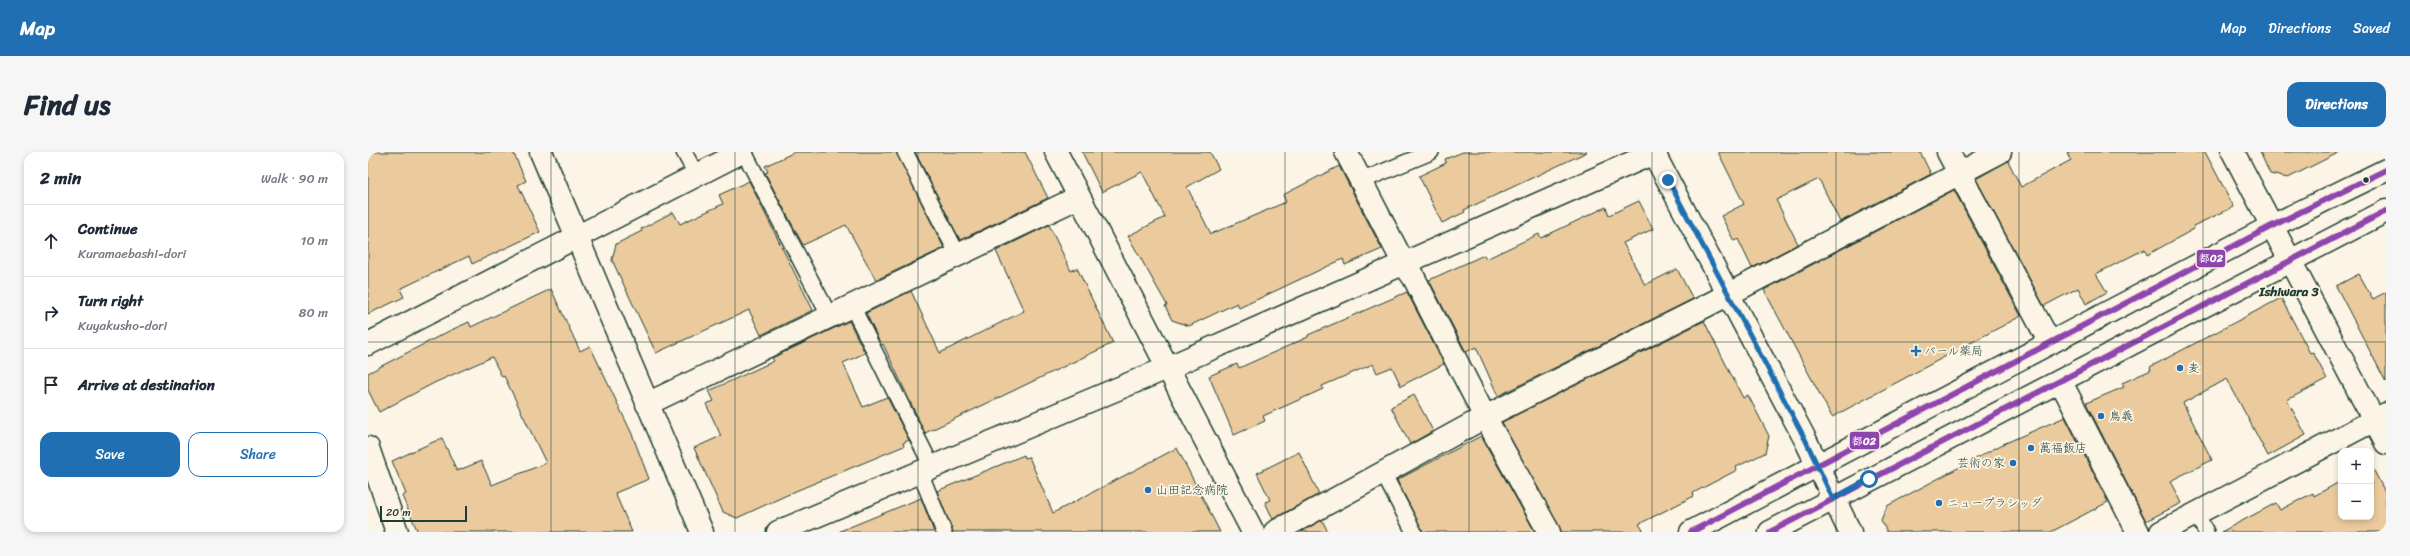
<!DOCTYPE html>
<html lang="en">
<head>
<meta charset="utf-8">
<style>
  :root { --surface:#fff; --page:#f6f6f7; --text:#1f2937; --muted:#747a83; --line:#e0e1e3; --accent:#1f6fb2 }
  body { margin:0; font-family:Sriracha,"Klee One",sans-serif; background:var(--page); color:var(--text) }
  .controls { position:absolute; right:12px; bottom:12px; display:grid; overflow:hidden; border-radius:8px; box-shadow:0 2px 6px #0003 }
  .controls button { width:36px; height:36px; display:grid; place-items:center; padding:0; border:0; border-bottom:1px solid var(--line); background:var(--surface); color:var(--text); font:20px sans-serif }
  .scale { position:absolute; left:12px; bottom:10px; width:87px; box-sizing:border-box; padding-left:4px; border:2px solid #1f3d34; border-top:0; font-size:11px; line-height:14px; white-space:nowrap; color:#1f3d34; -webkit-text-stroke:3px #fcf5e5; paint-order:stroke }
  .stop { position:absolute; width:12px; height:12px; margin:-9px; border:3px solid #1f6fb2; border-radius:50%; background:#fff }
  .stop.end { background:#1f6fb2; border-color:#fff; box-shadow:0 1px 4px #0008 }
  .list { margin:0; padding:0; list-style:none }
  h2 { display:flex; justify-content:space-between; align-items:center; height:52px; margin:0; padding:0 16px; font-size:17px }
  h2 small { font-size:13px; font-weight:400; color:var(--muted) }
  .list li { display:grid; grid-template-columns:26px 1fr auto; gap:12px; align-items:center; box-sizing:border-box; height:72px; padding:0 16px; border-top:1px solid var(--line) }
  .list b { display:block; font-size:15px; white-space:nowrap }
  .list p { margin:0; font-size:13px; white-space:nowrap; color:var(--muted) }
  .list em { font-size:13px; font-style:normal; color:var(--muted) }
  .actions { display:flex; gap:8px; padding:12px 16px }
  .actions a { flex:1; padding:9px 0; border:1px solid var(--accent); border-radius:12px; text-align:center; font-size:14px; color:var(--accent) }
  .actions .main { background:var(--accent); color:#fff }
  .icon { flex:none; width:22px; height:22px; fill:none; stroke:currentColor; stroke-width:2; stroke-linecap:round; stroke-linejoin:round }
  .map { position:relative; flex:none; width:2018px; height:380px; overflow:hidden; border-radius:12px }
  header { display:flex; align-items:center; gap:24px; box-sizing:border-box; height:56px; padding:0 20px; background:var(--accent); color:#fff }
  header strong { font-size:19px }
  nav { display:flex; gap:22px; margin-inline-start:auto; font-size:14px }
  .intro { display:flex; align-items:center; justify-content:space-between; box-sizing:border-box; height:96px; padding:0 24px }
  h1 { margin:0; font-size:28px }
  .button { padding:10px 18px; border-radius:12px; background:var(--accent); color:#fff; font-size:14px; font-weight:700 }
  main { display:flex; gap:24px; padding:0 24px }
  aside { flex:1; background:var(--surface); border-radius:12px; box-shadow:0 2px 6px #0003 }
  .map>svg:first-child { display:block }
  .building { fill:#ebcb9d; stroke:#1f3d34 }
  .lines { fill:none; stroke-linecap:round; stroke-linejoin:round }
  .service-casing { stroke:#1f3d34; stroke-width:18 }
  .minor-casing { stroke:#1f3d34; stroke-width:25 }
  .tertiary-casing { stroke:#1f3d34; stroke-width:25 }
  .primary-casing { stroke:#1f3d34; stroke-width:25 }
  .service { stroke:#fcf5e5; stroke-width:15 }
  .minor { stroke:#fcf5e5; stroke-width:22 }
  .tertiary { stroke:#fcf5e5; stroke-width:22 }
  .primary { stroke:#fcf5e5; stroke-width:22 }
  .bus-1-casing { stroke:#fcf5e5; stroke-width:9 }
  .bus-1 { stroke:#8e44ad; stroke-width:6 }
  .route { stroke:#1f6fb2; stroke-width:5 }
  .grid { fill:none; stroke:#1f3d34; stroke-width:1; stroke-opacity:0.55 }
  .bus-dot { fill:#1f3d34; stroke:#fcf5e5; stroke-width:1.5 }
  .poi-dot { fill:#1f6fb2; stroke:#fcf5e5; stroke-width:1.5 }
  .labels { text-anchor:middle; stroke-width:3.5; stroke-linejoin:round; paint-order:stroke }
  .poi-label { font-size:12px; fill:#1f3d34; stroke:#fcf5e5; text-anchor:start }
  .neighbourhood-label { font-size:13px; font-weight:bold; fill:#1f3d34; stroke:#fcf5e5 }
  .line-badge { stroke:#fcf5e5; stroke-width:1.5 }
  .badge-label { font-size:11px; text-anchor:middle; font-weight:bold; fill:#fff }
</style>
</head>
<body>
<header>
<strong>Map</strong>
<nav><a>Map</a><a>Directions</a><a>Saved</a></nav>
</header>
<div class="intro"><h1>Find us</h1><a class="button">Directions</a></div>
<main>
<aside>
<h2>2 min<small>Walk · 90 m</small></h2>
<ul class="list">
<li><svg class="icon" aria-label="ahead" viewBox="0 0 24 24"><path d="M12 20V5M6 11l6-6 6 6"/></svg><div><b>Continue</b><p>Kuramaebashi-dori</p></div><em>10 m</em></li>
<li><svg class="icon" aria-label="right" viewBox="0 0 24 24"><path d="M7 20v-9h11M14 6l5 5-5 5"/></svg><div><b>Turn right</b><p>Kuyakusho-dori</p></div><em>80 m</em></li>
<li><svg class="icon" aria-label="arrive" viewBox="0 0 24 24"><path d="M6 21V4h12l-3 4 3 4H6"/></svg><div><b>Arrive at destination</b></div></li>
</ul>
<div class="actions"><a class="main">Save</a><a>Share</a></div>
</aside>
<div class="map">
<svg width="2018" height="380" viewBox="0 0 2018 380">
  <rect width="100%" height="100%" fill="#fcf5e5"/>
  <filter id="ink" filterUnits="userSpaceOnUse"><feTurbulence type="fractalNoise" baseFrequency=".025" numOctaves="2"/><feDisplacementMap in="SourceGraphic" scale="8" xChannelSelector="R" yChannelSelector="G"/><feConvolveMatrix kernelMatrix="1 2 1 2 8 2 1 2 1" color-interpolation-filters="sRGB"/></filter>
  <g filter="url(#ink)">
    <path class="building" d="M0,0H145L158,29L150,33L172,80L104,112L101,104L32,137L36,145L0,162Z
      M427,0H528L576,96L508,128L478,73L435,93L397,21L400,20L397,14Z
      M547,0H657L680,46L592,88Z
      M714,0H842L851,17L819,35L843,82L918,50L915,43L971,14L1014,97L977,113L975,107L871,156L869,151L821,174L804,168L797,154L799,153L760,84L797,65L774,20L734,40Z
      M1095,0H1219L1096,58L1097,60L1074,71L1051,24L1078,11L1077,7Z
      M1350,0H1552L1563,22L1472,70L1451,27L1408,48L1430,92L1384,116L1370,87L1366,89L1353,64L1376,52Z
      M1699,0H1837L1866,55L1825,74L1826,77L1779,103L1777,97L1728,122L1739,140L1718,152L1710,136L1676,154L1608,27L1640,9L1653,35L1703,8Z
      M1892,0H1972L1920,26L1902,22Z
      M381,29L445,158L393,183L381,158L288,201L244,108L248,92L274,79L273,77L305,60L312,72L355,52L351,43Z
      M1586,38L1653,164L1464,265L1396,138Z
      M1271,49L1285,77L1255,91L1277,133L1309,117L1325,147L1130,244L1108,195L1098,200L1061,128L1116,103L1118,107L1171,82L1173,86L1238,55L1241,63Z
      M681,73L703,119L709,116L745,191L557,281L515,192L513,193L498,161L543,139L572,201L656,159L628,99Z
      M1991,122L2005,147L2018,140V230L1968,134Z
      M183,137L212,199L222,194L264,282L281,327L247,341L264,380H50L34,344L38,342L24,309L74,286L89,319L113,309L124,333L178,311L136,224L134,225L124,205L66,231L11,260L0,238V221L81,179L101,170L103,175Z
      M1039,140L1076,212L1033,234L1024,215L1009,221L1005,212L954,234L955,237L895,264L897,269L866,283L841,224L869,212L871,216L940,185V183Z
      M1913,146L1942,201L1945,200L1959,227L1919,248L1938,283L1900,304L1859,227L1815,251L1844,308L1802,329L1813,351L1778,369L1718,251L1756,235L1754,231L1783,218L1782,215Z
      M481,169L497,201L475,211L495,255L519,245L541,288L535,291L536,294L430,338L369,366L355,360L326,296L353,284L338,252L346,249L341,239L406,209L404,206Z
      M1336,169L1375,246L1380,243L1401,284L1397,301L1368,315L1369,318L1325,341L1326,344L1271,372L1276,380H1193L1134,270Z
      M1046,243L1065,279L1042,292L1023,255Z
      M1697,265L1740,350L1683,380H1519L1513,368L1519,354L1633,293Z
      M1113,284L1167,380H1055L1029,328Z
      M809,296L852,380H585L569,339L656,303L657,306L661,305L685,361Z
      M931,300L951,342L905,367L897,350L902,348L889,321Z
      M2003,313L2018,342V380H1853L1908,351L1912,358L1945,341L1946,344L1973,329V365H2003Z
      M553,346L566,380H472V379Z
      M954,368L960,380H933Z"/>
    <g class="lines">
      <defs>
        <path id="service" d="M316,0L329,24
          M376,0L462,165
          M537,0L590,103
          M993,29L1063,0
          M484,154L564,315
          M552,320L576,380
          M1015,321L1046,380
          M1828,361L1838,380"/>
        <path id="minor" d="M173,0L334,380
          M688,0L885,380
          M978,0L1036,112L1046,126L1117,265L1181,380
          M1285,0L1437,287L1482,380
          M1580,0L1682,191
          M1865,0L2018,291
          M1693,230L1770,380
          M279,252L711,45
          M0,296L29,380
          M907,380L1117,265L1338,154L1632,0
          M1793,380L2018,262"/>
        <path id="tertiary" d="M0,192L374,0
          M410,380L799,216L1288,0"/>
        <path id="primary" d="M1323,380L1904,74L2018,18
          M1402,380L2018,59"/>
      </defs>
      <use href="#service" class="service-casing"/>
      <use href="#minor" class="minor-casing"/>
      <use href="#tertiary" class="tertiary-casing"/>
      <use href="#primary" class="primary-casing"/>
      <use href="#service" class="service"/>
      <use href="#minor" class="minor"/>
      <use href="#tertiary" class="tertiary"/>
      <use href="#primary" class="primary"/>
      <defs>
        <path id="bus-1" d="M1323,380L1904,74L2018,18
          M1402,380L2018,59"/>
      </defs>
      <use href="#bus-1" class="bus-1-casing"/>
      <use href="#bus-1" class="bus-1"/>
    </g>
  </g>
  <g class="lines" filter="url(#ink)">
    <path class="route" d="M1300,28L1437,287L1465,347L1501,327"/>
  </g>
  <path class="grid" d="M183,0V380M367,0V380M550,0V380M734,0V380M917,0V380M1101,0V380M1284,0V380M1468,0V380M1651,0V380M1835,0V380M0,190H2018"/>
  <circle class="bus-dot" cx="1998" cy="28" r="3.5"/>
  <g class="poi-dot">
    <path d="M1546 193h4v4h4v4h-4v4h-4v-4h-4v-4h4z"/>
    <circle cx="1812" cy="216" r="4"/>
    <circle cx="1733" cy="264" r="4"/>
    <circle cx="1663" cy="296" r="4"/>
    <circle cx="1645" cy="311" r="4"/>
    <circle cx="780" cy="338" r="4"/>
    <circle cx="1571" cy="351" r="4"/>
  </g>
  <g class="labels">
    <g class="poi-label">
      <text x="1556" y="203">パール薬局</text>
      <text x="1820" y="220">麦</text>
      <text x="1741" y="268">鳥義</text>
      <text x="1671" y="300">萬福飯店</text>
      <text x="1637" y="315" text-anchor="end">芸術の家</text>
      <text x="788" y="342">山田記念病院</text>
      <text x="1579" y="355">ニュープラシッダ</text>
    </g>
    <g class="neighbourhood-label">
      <text x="1921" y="144">Ishiwara 3</text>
    </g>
  </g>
  <g class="line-badge">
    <rect x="1828" y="97" width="30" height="19" rx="4" fill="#8e44ad"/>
    <rect x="1481" y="279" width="31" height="19" rx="4" fill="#8e44ad"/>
  </g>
  <g class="badge-label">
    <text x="1843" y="110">都02</text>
    <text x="1496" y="293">都02</text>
  </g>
</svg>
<div class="controls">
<button>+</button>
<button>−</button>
</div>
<div class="scale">20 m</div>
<div class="stop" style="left:1501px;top:327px"></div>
<div class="stop end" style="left:1300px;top:28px"></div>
</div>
</main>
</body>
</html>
